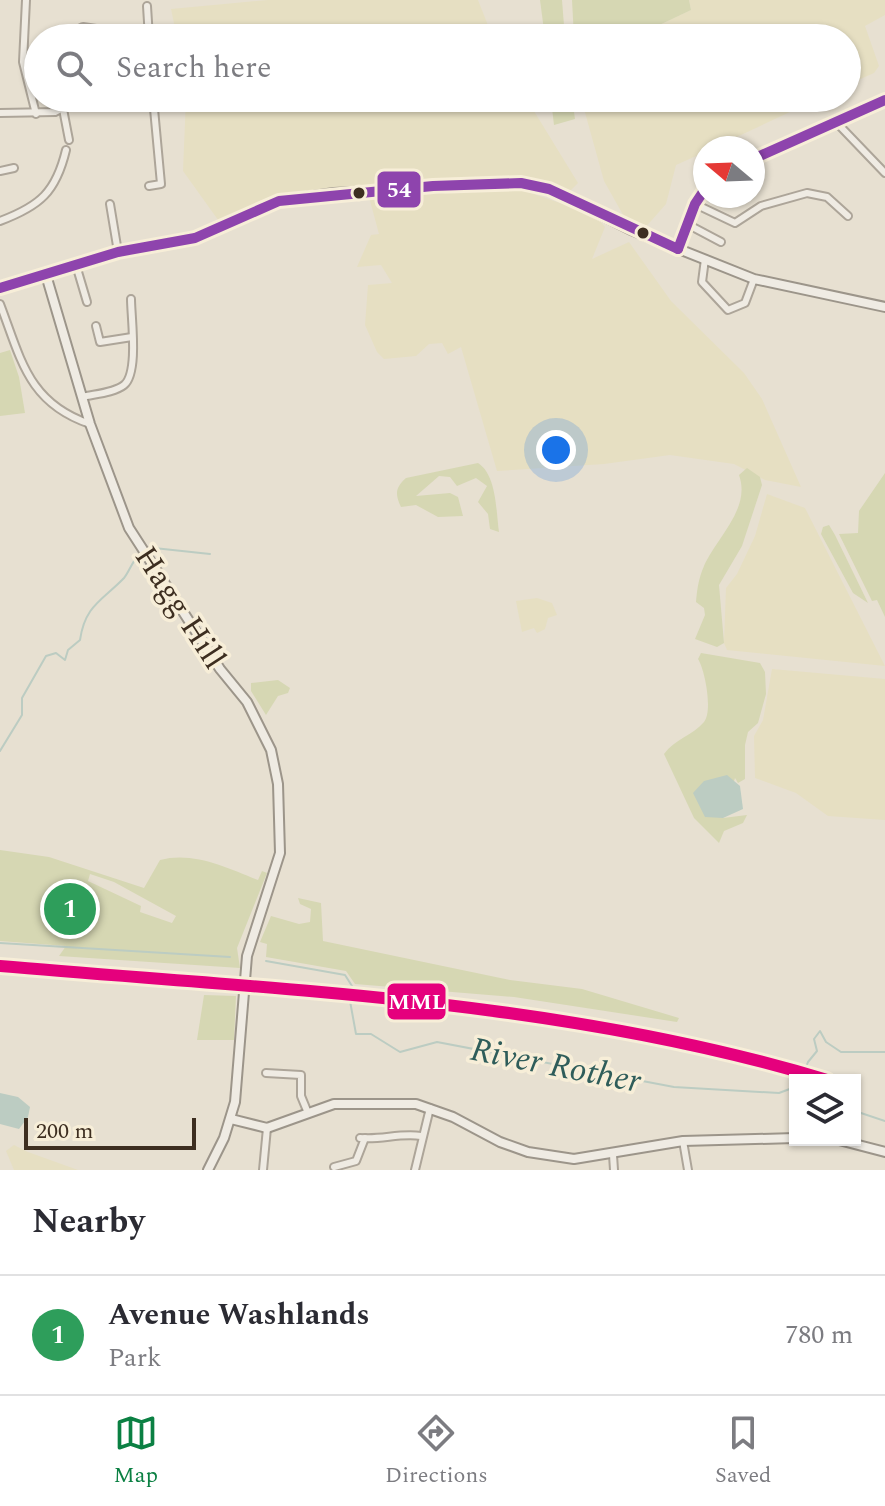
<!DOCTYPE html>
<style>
body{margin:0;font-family:Spectral,serif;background:#f2f2f3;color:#2b2b33}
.controls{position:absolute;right:24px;bottom:24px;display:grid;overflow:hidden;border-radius:0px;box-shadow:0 2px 6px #0004}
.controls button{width:72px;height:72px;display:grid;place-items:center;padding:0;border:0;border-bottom:2px solid #e1e1e2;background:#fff;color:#2b2b33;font:40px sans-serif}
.compass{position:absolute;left:693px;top:136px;width:72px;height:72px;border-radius:50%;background:#fff;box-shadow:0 2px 6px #0004;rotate:289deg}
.scale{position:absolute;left:24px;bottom:20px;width:172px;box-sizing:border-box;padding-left:8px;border:4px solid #3d2e20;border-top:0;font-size:22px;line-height:28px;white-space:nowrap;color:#3d2e20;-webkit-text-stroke:6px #f7eed8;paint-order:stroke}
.you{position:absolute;left:556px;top:450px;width:28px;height:28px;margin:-20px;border:6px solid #fff;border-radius:50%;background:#1a73e8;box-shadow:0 0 0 12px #1a73e833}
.badge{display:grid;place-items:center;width:52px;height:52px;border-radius:50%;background:#0b8043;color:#fff;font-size:26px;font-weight:700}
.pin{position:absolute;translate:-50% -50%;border:4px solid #fff;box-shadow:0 2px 8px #0006}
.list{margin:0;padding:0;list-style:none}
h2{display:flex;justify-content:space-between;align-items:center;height:104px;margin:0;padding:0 32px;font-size:34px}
h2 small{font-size:26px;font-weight:400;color:#7c7c81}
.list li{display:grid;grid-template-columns:52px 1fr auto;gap:24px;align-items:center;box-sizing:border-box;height:120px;padding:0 32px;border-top:2px solid #e1e1e2}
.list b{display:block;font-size:30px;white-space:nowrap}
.list p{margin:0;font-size:26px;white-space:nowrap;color:#7c7c81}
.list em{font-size:26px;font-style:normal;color:#7c7c81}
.icon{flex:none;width:44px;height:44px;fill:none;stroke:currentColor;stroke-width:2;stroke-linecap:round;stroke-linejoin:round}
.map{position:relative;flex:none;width:885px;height:1170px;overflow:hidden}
.search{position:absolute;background:#fff;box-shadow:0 2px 6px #0004;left:24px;right:24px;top:24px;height:88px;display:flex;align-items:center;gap:20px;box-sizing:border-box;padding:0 28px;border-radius:44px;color:#7c7c81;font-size:30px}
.sheet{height:224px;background:#fff}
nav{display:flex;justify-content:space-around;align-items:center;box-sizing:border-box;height:112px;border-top:2px solid #e1e1e2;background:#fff;font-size:22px;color:#7c7c81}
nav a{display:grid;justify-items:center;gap:4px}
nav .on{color:#0b8043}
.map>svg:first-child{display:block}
.farmland{fill:#e6dfc2}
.green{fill:#d6d7b3;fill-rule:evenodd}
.water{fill:#bcccc2}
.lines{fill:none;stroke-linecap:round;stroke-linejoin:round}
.stream{stroke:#bcccc2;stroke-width:2}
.street-casing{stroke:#ada599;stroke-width:10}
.secondary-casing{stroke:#9c958a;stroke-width:12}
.street{stroke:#efebe3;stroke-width:6}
.secondary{stroke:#efebe3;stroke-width:8}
.rail{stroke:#afaaa2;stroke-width:2;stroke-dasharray:14 14;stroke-linecap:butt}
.bus-1-casing{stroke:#f7eed8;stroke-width:16}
.bus-1{stroke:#8e44ad;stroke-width:10}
.rail-1-casing{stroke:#f7eed8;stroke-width:18}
.rail-1{stroke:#e5007d;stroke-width:12}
.bus-dot{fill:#3d2e20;stroke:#f7eed8;stroke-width:3}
.labels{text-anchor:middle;stroke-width:7;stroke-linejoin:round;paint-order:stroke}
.street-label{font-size:32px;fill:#3d2e20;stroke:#f7eed8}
.water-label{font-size:34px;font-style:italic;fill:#2f5d5a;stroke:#f7eed8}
.line-badge{stroke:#f7eed8;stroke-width:3}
.badge-label{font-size:22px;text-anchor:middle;font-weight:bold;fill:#fff}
</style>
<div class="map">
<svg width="885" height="1170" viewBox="0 0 885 1170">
<rect width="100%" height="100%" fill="#e7e0d1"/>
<g class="farmland">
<path d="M268 0H478L493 38H177L171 9Z"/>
<path d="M689 0H885V15L865 26 879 66 874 73 847 85V38H632L691 10Z"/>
<path d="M186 98H526L578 183 569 192 550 183 521 176 394 182 308 191 251 205 221 224 183 171Z"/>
<path d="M581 98H820L713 148H705V152L676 165 666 204 644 229 631 224 622 213 604 181Z"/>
<path d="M519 189 595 215 605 227 592 259 629 242 671 301 744 373 762 399 801 487 765 480 734 464 670 455 604 464 497 471 461 347 448 354 442 343 429 344 416 356 384 359 377 352 365 325 368 285 392 283 381 265 357 267 371 235 379 234 369 197Z"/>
<path d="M767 494 805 508 885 666 727 650 724 643 726 588 737 574 755 536Z"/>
<path d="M537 598 552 603 557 615 548 618 545 629 537 633 534 628 522 632 516 601Z"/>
<path d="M772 669 885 679V820L828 816 796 793 755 778 754 736 763 720Z"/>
<path d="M14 1145 28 1152 78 1170H14L6 1151Z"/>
</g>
<g class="green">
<path d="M540 0H562L565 38H545Z"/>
<path d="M572 0H689L691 10 632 38H574Z"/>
<path d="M572 98 575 119 554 125 551 100Z"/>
<path d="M10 350 19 377 25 413 0 416V353Z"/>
<path d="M478 463C497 475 496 512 499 532L490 529 488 514 478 502 487 486 476 478 457 486 450 477 439 476 416 496 450 493 458 497 463 516 438 517 416 505 401 507C395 494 395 488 406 478Z"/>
<path d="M747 468 760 477 762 485 742 546 719 585 724 643 717 647 695 639 705 615 704 608 696 602C697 591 698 582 702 571 712 541 752 511 739 475Z"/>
<path d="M885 473V617L877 600 872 601 839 534 858 533 859 511Z"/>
<path d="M829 525 835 535 868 603 853 593 821 534 823 527Z"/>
<path d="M701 653 760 663 765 672 766 694 758 723 748 732 745 745V779L738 783 735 778 723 818 747 815 743 823 724 831 719 843 694 818 664 754C675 739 693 735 704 722 713 711 705 670 698 659Z"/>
<path d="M278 680 290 688 288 693 278 696 266 715 251 691V683Z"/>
<path d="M0 850 49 857 144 888 160 860C193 851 228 868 258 880L262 871 267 873 237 948 240 968 59 956 66 946 0 941ZM90 874 114 882 176 916 172 923 140 912 141 906 88 881Z"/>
<path d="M298 898 321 903 323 941 510 980 582 989 679 1018 677 1022 514 997 355 984 346 971 266 957 267 944 260 942 271 916 299 924 310 922 311 909 300 904Z"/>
<path d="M204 995 236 996 234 1040H197Z"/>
</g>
<g class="water">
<path d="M727 775 740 786 743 809 723 818 705 817 693 793 704 781Z"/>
<path d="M0 1093 18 1097 30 1107 28 1117 19 1129 0 1124Z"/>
</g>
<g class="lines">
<g class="stream">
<path d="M154 548 210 554"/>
<path d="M0 751 22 715V698L46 656 56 653 65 660 68 650 80 640C85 605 103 600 124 578 129 572 132 562 138 556"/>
<path d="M0 943 230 957"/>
<path d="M266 961 345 975 352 986"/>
<path d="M350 1001 356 1034H371L400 1052 437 1042 674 1087 779 1093 795 1087"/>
<path d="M801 1080 808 1062 817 1051 814 1039 820 1031 826 1042 841 1052H885"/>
<path d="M855 1111 885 1121"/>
</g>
<g class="street-casing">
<g id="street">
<path d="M26 0 23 62 36 114"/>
<path d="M147 6 149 38"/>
<path d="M76 38 77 30 83 27 116 32"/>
<path d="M63 109 69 140"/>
<path d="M0 113 55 112 82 98"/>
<path d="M837 123 885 173"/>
<path d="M753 159 885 100"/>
<path d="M0 171 14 168"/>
<path d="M149 186 161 184 153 98"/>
<path d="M110 204 118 252"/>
<path d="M695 204 735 223 761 206 807 193 827 197 848 216"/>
<path d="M0 221C40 206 56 192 66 150"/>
<path d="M687 224 721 242"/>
<path d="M678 249 695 204 705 189"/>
<path d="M705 259 702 282 728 310 745 303 754 279"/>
<path d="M76 265 87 302"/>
<path d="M0 304C21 359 28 403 90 424"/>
<path d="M96 326 100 342 132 337"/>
<path d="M82 397C94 394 114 393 124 385 139 373 131 317 131 299"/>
<path d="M266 1073 301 1075V1096L308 1113"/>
<path d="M360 1138C382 1140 399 1133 421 1136"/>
<path d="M683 1141 688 1170"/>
<path d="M613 1155 614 1170"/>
<path d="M334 1167 356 1161 365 1138"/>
<path d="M263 1170 267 1128"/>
<path d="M415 1170 430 1108"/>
</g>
</g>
<g class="secondary-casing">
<g id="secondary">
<path d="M46 275 90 424 129 528 220 669 247 702 271 750 278 784 280 853 247 956 235 1102 224 1138 208 1170"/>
<path d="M0 288 118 252 195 238 279 201 334 193 521 183 549 189 631 230 754 279 885 307"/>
<path d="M231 1119 267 1128 334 1104H416L453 1117 500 1142 528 1152 574 1159 683 1141 795 1138"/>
<path d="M839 1140 885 1152"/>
</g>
</g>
<use href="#street" class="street"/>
<use href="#secondary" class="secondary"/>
<path class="rail" d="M142 978 195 986"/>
<g class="bus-1-casing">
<g id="bus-1">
<path d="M753 159 885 100"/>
<path d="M678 249 695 204 705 189"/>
<path d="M0 288 118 252 195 238 279 201 433 186 521 183 549 189 678 249"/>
</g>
</g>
<use href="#bus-1" class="bus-1"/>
<g class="rail-1-casing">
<path id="rail-1" d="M0 966C276 990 560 999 827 1080"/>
</g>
<use href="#rail-1" class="rail-1"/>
</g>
<g class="bus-dot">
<circle cx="359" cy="193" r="7"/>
<circle cx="643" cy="233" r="7"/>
</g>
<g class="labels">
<g class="street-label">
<text transform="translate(181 607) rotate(57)" y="11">Hagg Hill</text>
</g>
<g class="water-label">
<text transform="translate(556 1064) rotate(11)" y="12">River Rother</text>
</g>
</g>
<g class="line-badge">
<rect x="376" y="170" width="46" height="39" rx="8" fill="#8e44ad"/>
<rect x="386" y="982" width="61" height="39" rx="8" fill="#e5007d"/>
</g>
<g class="badge-label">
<text x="399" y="197">54</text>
<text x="417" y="1009">MML</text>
</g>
</svg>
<div class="controls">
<button><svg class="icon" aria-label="layers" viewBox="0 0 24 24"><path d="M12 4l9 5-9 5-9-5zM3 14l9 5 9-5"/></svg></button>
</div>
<svg class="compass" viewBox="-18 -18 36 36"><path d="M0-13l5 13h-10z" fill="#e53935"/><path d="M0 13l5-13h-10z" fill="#7c7c81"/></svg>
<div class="scale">200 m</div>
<div class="you"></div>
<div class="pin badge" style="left:70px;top:909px;background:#2e9e5b">1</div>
<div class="search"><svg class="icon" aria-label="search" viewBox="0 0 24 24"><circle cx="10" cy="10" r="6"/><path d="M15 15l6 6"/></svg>Search here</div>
</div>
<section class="sheet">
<h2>Nearby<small></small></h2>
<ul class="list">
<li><span class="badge" style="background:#2e9e5b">1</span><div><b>Avenue Washlands</b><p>Park</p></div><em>780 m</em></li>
</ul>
</section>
<nav>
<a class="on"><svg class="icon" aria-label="map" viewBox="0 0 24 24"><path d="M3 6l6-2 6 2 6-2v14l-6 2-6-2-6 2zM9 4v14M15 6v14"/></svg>Map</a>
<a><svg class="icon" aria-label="directions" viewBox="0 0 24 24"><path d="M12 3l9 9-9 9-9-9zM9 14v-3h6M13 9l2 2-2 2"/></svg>Directions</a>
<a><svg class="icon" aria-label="saved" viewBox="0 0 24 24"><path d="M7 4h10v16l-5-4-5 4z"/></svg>Saved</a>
</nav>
